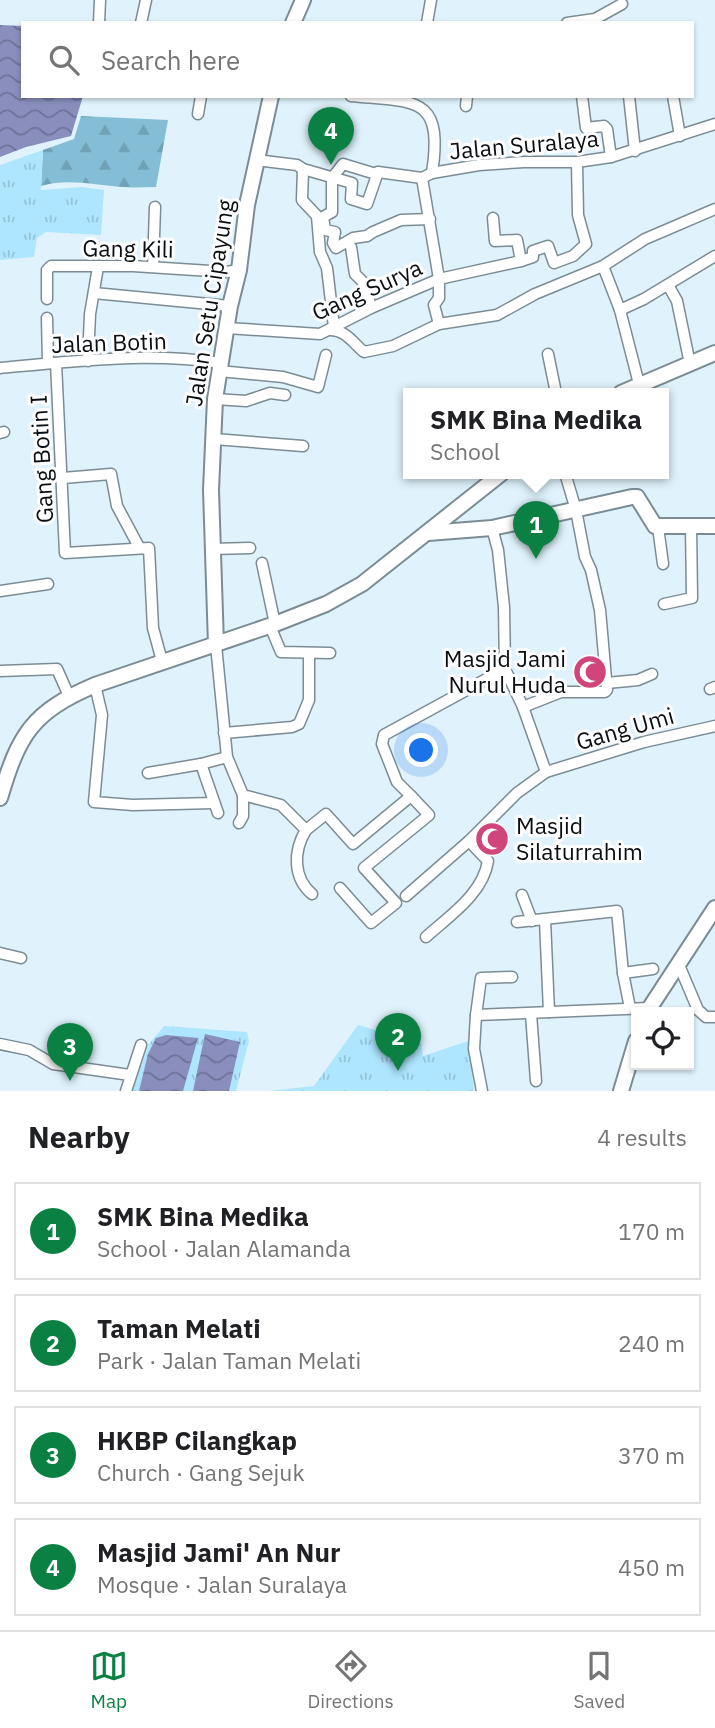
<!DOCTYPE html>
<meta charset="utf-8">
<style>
body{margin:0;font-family:"IBM Plex Sans",sans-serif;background:#f2f2f2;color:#202124}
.controls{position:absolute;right:21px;bottom:21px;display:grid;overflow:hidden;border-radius:0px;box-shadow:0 2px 5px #0004}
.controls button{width:63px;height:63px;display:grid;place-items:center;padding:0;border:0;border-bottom:2px solid #e0e0e0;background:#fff;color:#202124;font:35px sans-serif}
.you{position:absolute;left:422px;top:751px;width:24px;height:24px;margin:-18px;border:5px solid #fff;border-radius:50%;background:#1a73e8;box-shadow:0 0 0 10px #1a73e833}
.badge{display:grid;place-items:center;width:46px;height:46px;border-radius:50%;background:#0b8043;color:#fff;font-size:23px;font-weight:700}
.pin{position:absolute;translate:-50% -58px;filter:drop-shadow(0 2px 4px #0008)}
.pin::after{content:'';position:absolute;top:37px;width:24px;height:21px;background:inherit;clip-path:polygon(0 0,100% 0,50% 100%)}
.popup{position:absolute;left:403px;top:388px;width:266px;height:91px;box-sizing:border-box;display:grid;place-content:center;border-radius:0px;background:#fff;filter:drop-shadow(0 2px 5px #0005);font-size:23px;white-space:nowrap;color:#757577}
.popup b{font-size:26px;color:#202124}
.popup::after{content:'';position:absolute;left:50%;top:100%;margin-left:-14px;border:14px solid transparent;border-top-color:#fff}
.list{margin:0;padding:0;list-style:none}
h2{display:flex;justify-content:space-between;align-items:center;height:91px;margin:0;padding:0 28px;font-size:30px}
h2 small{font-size:23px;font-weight:400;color:#757577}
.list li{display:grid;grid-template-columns:46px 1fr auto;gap:21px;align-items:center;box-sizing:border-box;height:98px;margin:0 14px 14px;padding:0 14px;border:2px solid #e0e0e0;border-radius:0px}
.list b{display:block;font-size:26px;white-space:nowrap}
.list p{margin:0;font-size:23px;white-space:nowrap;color:#757577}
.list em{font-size:23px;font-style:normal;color:#757577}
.icon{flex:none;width:38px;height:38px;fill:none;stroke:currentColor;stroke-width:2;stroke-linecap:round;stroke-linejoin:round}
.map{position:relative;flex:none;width:715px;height:1091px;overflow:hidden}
.search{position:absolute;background:#fff;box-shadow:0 2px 5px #0004;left:21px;right:21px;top:21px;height:77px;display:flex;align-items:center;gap:18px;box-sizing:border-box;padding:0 24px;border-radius:0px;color:#757577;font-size:26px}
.sheet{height:539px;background:#fff}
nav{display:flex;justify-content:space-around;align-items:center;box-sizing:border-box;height:98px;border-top:2px solid #e0e0e0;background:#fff;font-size:19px;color:#757577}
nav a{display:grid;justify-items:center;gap:4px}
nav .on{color:#0b8043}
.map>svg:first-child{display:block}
.forest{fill:url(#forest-firs)}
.park{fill:url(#park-tufts)}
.water{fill:url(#water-waves)}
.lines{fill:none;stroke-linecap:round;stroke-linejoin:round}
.street-casing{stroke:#7b8c94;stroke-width:13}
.secondary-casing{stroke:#7b8c94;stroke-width:18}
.street{stroke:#fff;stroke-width:10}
.secondary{stroke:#fff;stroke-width:14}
.labels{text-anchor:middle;stroke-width:6;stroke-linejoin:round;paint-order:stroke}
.street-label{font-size:23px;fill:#080e11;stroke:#fdfdfd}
.poi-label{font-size:23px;fill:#080e11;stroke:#fdfdfd;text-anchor:end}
</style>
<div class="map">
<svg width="715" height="1091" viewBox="0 0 715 1091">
<defs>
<pattern id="forest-firs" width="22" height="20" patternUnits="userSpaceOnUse" patternTransform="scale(1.75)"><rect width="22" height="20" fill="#84bed6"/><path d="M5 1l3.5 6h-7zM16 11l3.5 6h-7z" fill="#70a2b7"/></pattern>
<pattern id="park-tufts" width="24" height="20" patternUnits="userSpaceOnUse" patternTransform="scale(1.75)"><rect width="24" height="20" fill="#ade6fe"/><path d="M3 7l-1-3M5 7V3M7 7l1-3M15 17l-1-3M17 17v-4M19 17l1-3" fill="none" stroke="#93c4d9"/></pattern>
<pattern id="water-waves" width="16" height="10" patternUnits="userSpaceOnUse" patternTransform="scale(1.75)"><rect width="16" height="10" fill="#898ebd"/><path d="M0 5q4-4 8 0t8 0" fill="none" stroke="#6e7298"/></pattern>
</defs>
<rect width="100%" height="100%" fill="#e0f3fc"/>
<path class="forest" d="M81 116 168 120 156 187C145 187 134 188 123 187 95 185 68 178 41 186L43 150 74 139Z"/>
<g class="park">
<path d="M43 150 41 190 82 187 104 190 101 235 46 232 37 238 34 257 0 260V165Z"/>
<path d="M358 1025 421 1043 423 1056 468 1041 474 1091H269L314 1086Z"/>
<path d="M164 1026 247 1032 249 1041 236 1091H132L149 1044Z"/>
</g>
<g class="water">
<path d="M0 25 23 26V96H83L71 136 26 147 0 157Z"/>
<path d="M205 1034 240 1042 229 1091H193Z"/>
<path d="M166 1035 198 1038 183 1091H139L148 1054 156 1038Z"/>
</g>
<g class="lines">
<g class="street-casing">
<g id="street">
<path d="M99 23 100 0"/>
<path d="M141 23 146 0"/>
<path d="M427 23 431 0"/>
<path d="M567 23 595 19 622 4"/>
<path d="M351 96C415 102 444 95 432 173"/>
<path d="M582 96 586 128 604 126 607 129 611 157"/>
<path d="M629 96 635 151"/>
<path d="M673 96 680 136"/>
<path d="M466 106 467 96"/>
<path d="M198 114 201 96"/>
<path d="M256 160 297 165 303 169 352 183 351 199 367 204 378 172 422 178"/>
<path d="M303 169 302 200 317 216 320 252 327 268 334 327"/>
<path d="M376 174 343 164 332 178V212L323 217 325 230 335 232 333 243 336 248 353 238 367 236 373 232 401 220 430 219"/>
<path d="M493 218 495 241 517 240 521 261"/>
<path d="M351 247 355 274 365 284 371 308"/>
<path d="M153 267 155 207"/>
<path d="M668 285 677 301 690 364"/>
<path d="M94 293 230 306"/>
<path d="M47 299V270L51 266H133L226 272 239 270"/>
<path d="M620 310 644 299 715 256"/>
<path d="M47 318 48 363"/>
<path d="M439 324 434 305 439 298V279L422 178 432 173 479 165 524 162H577L611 157 715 124"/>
<path d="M227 328 320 334 371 308 439 279 521 261 533 257V251L548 246 554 263 573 256 586 244 578 215 577 162"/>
<path d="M330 330C346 330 353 343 364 352L393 346 439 324 497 315 535 294 603 266"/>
<path d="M548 354 556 393"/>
<path d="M88 361 90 314 98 267"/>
<path d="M56 363 65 553 149 548 153 628 162 661"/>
<path d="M0 368C72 361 148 352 220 363"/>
<path d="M219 371 283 377 318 387 326 355"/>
<path d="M639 384 620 310 603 266 645 239 715 209"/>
<path d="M215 399 246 401 270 393 285 395"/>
<path d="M0 433 4 432"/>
<path d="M214 439 303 446"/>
<path d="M63 478 111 474 117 506 139 547"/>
<path d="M658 527 663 564"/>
<path d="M492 528 498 550 504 607 505 669 523 707 546 772"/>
<path d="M212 549 250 548"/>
<path d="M262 563 275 624"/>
<path d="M0 591 48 584"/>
<path d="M664 604 692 598 691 525"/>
<path d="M270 626 281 652 330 653"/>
<path d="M216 645 227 757 243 795 281 805 306 830 326 814 353 844 411 796 397 782 382 744 384 735 505 669"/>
<path d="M0 671 57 669 69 696"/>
<path d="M607 683 638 680 652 674"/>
<path d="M95 685 102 715 94 802 133 805 214 803"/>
<path d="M710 689 715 687"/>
<path d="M523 707 561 692H605L607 690 600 610 591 570 585 557 576 510 565 473"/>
<path d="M224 733 292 727 299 724 309 700V653"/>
<path d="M201 764 218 813"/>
<path d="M148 773 201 764 227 757"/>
<path d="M239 823 243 816V795"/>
<path d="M306 830C293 851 293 878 312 894"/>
<path d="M340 888 371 923 396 903 364 868 429 815 411 796"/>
<path d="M522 895 532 921"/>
<path d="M406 896 469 841 517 793 546 772 644 742 715 726"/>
<path d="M545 920 549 1012"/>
<path d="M517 922 617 911 623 973 630 1008"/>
<path d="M426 937C449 916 483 894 488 861L469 841"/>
<path d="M0 953 21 958"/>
<path d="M679 965 698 1010 706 1017H715"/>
<path d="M623 973 653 969"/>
<path d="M531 1014 536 1081"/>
<path d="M476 1015 481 978 512 977"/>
<path d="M0 1044 29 1050 53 1064 130 1075"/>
<path d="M126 1091 141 1045"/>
<path d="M482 1091 474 1049 476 1015 649 1008"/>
</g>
</g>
<g class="secondary-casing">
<g id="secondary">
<path d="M293 23 303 0"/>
<path d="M621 393 715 353"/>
<path d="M428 533 492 528 632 497H637L655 526H715"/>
<path d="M216 645 211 490 215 399 230 306 239 270 247 205 271 96"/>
<path d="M0 798C19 734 32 712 95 685L275 624 326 604 362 584 502 473"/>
<path d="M647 1012 715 908"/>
<path d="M621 1091 636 1041"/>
</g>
</g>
<use href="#street" class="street"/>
<use href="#secondary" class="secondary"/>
</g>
<defs>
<g id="mosque-disc" transform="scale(1.75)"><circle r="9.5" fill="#d0457a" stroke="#fdfdfd"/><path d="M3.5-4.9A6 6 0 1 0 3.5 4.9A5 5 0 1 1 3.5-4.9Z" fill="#fff"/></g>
</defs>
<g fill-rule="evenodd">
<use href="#mosque-disc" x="590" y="672"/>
<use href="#mosque-disc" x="492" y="839"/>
</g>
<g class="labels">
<g class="street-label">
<text transform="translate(524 145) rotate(-5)" y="8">Jalan Suralaya</text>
<text transform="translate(128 249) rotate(1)" y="8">Gang Kili</text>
<text transform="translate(367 290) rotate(-24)" y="8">Gang Surya</text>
<text transform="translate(210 303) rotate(-81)" y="8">Jalan Setu Cipayung</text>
<text transform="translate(109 343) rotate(-2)" y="8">Jalan Botin</text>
<text transform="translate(42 459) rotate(-93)" y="8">Gang Botin I</text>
<text transform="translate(625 729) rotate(-16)" y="8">Gang Umi</text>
</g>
<g class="poi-label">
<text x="566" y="667">Masjid Jami<tspan x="566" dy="26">Nurul Huda</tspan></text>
<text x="516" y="834" text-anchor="start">Masjid<tspan x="516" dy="26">Silaturrahim</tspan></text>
</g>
</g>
</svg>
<div class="controls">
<button><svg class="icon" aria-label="locate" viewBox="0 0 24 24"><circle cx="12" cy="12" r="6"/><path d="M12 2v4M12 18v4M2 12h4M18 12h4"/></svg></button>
</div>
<div class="you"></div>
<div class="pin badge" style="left:536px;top:559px">1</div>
<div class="popup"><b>SMK Bina Medika</b>School</div>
<div class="pin badge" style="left:398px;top:1071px">2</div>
<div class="pin badge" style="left:70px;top:1081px">3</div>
<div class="pin badge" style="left:331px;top:165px">4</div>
<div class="search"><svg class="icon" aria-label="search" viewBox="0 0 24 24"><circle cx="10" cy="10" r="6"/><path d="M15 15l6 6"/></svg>Search here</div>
</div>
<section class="sheet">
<h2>Nearby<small>4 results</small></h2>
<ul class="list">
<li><span class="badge">1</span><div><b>SMK Bina Medika</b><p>School · Jalan Alamanda</p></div><em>170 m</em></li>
<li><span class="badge">2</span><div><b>Taman Melati</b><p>Park · Jalan Taman Melati</p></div><em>240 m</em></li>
<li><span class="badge">3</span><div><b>HKBP Cilangkap</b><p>Church · Gang Sejuk</p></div><em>370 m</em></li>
<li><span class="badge">4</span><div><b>Masjid Jami' An Nur</b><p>Mosque · Jalan Suralaya</p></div><em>450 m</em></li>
</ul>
</section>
<nav>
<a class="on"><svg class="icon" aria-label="map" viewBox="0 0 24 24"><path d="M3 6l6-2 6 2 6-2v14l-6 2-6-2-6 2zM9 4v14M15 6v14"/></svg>Map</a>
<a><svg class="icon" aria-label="directions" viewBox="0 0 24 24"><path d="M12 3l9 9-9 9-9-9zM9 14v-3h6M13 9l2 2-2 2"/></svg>Directions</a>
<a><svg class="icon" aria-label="saved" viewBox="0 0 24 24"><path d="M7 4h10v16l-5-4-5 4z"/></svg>Saved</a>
</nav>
